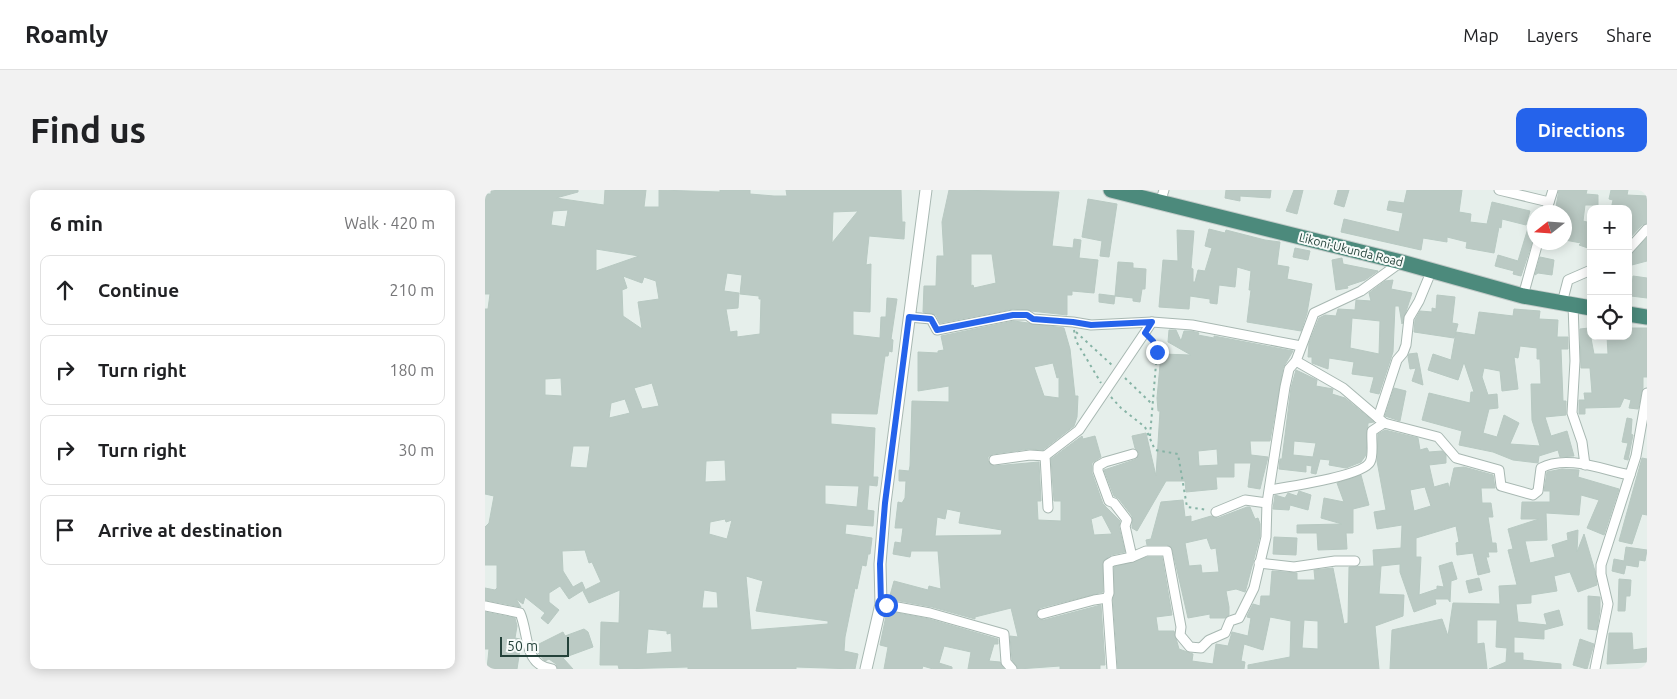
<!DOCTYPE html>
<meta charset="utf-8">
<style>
body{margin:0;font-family:Ubuntu,sans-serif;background:#f2f2f2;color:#202124}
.controls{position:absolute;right:15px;top:15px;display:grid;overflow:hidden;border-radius:10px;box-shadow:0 2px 12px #0003}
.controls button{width:45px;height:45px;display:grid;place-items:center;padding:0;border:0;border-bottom:1px solid #e0e0e0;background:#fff;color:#202124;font:25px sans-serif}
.compass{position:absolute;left:1042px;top:15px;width:45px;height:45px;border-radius:50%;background:#fff;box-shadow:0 2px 12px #0003;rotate:253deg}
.scale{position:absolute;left:15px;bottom:12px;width:69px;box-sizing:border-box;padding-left:5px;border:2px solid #24423a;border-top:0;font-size:14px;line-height:18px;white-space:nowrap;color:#24423a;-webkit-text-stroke:4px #f7fbf9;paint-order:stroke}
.stop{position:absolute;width:15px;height:15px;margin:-11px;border:4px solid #2563eb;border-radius:50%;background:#fff}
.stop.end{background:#2563eb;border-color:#fff;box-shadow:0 1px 5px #0008}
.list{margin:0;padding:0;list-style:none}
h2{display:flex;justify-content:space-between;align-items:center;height:65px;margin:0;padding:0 20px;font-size:21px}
h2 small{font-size:16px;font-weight:400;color:#757577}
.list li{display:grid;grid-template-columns:32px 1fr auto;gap:15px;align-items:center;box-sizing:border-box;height:70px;margin:0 10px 10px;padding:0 10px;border:1px solid #e0e0e0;border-radius:10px}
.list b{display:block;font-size:19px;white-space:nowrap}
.list em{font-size:16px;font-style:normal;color:#757577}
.icon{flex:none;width:28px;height:28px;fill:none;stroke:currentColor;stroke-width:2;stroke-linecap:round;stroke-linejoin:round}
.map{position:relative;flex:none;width:1162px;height:479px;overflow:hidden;border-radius:10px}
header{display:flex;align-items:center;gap:30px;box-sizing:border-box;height:70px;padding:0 25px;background:#fff;border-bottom:1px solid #e0e0e0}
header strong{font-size:24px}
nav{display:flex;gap:28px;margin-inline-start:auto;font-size:18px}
.intro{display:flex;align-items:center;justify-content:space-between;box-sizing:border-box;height:120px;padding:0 30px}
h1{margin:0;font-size:35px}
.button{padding:12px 22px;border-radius:10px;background:#2563eb;color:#fff;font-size:18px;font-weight:700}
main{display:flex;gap:30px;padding:0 30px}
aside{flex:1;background:#fff;border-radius:10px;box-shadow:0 2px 12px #0003}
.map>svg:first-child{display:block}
.building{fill:#bbcac4;stroke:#b8c9c2;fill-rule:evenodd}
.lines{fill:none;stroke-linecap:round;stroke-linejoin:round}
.minor-casing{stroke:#a8b8b2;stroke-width:11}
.tertiary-casing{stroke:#a8b8b2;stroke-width:13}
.trunk-casing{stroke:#c2cac8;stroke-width:17}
.path{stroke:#86b3a5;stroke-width:2;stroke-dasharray:2.5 4;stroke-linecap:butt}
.minor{stroke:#fff;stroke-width:9}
.tertiary{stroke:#fff;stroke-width:11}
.trunk{stroke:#4c8a7c;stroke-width:15}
.route{stroke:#2563eb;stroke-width:6}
.labels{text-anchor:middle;stroke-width:4;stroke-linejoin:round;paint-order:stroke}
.street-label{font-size:12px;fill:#24423a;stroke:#f7fbf9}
</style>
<header>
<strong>Roamly</strong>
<nav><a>Map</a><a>Layers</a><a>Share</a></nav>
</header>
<div class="intro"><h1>Find us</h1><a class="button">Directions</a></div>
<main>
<aside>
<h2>6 min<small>Walk · 420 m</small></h2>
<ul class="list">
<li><svg class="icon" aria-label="ahead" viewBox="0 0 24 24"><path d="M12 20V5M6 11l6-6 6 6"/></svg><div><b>Continue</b></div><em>210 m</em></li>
<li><svg class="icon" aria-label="right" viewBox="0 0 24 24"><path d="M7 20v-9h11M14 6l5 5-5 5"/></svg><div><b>Turn right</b></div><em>180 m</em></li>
<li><svg class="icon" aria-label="right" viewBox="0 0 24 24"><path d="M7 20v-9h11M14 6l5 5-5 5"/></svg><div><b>Turn right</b></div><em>30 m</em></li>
<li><svg class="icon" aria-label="arrive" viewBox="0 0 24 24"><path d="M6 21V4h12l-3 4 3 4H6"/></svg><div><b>Arrive at destination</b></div></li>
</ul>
</aside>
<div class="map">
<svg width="1162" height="479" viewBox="0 0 1162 479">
<rect width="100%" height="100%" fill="#e6efeb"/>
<g class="building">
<path d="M6 0H93V2L71 8 119 15 120 0H161L159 17H174V0L235 2V0H265V4L289 6H302L301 0H416L417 32H420L419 49 384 46 381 75 386 74 385 122 368 121V145L395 148 396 127H401L402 108 412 109 406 149 408 150 407 162 404 161 403 166H400L392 224 346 223V234L390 238 388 287H393L392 296 384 295 382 320 389 321 388 336 361 334 360 344 387 348 385 364H383L381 376 377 375 372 399 370 398 360 447 359 461 373 464 370 479 311 477V479H203V477L134 479 133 475H115L116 432 134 433 135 400 104 413 98 401 116 392 107 372 104 373 100 360 77 361 78 381 88 397 97 392 100 399 84 409 75 396 64 403V412L74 420 63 434 56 428 60 423 40 407 38 414 31 409 36 417 0 410V398L10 400 12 398V375H0V337L4 333 9 306 0 304V119H3L5 104H0V4H6ZM83 20 80 37 66 35 68 21ZM373 21 347 53 348 22ZM111 59 154 66 111 81ZM242 83 257 85 255 104 274 106V109H276L275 144 252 147V141L245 142 241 119 253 118 254 103 239 101ZM138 86 157 93 159 87 171 91 174 109 153 112 157 139 138 126 137 100 142 98ZM76 188 77 206 60 205V189ZM167 193 174 216 157 219 149 198ZM140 209 145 223 124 228 126 213ZM88 256H105L102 278 85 277ZM240 270 241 291 220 292 221 271ZM340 295 374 296 372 317 340 314ZM240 329 241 332 247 330 242 349 224 344 225 332ZM261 386 278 391 271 421 343 431V434L266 440ZM219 400 232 402 233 418H217ZM163 439 182 441V444L186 443 187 462 161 464Z"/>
<path d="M464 0 574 2 567 56 588 58 589 49 596 50 594 68 613 70 609 103 587 101V105H582V125L528 119 455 133 451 125 438 122 439 96H451L452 66H459L457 32ZM486 64H507L511 93 489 98 488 95 486 96Z"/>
<path d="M741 0H786L785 8 755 6V11L740 8Z"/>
<path d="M809 0H818L812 24 801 21Z"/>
<path d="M853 0H864L859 17 849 14Z"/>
<path d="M922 0H977L974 22 986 24 985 32 1002 34 1007 12 1045 21 1041 35 1017 29 1016 38 1014 37 1009 63 981 58 982 52 962 47V52L938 48 936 60 856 42 859 29 914 42 918 23 902 20 904 11 919 13Z"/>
<path d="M1074 0H1102L1101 4 1113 5V15H1100L1098 31 1106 33V59L1094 55 1096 53 1080 50V22H1070Z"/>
<path d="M1126 0H1143L1142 5 1162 6V33L1157 35 1143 50V19H1126L1128 10 1124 9Z"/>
<path d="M603 9 632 14 624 67 615 66 617 51 597 47Z"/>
<path d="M1043 38 1050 40V44L1036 86 1028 84 1029 81 1010 76 1013 65 1033 71Z"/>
<path d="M724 39 740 43 741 40 780 50 795 52 792 75 804 77 802 89 827 94 822 123 816 141 762 132 766 100H764L766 81 752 77 750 97 734 95 732 114 725 113V109L705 106 704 119 674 117 678 70 693 71 692 40 709 41 706 78 708 79V92H710L713 80 720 81 727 58 720 56Z"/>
<path d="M1162 48V71L1143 76V66Z"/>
<path d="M810 58 825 61 823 70 808 67Z"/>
<path d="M1055 67 1069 70 1067 85 1053 83 1050 85Z"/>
<path d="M857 68 858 74 893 81 880 90 862 96 863 98 851 100 847 70Z"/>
<path d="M633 72 648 73V78L661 79 660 99H657L655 112 648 111V108L630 106Z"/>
<path d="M1148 86 1162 88V108L1146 106Z"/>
<path d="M908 90 906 99 927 103 917 134 914 116H910L908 162 894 204 885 202 889 187 867 184 869 172 844 168 843 179 827 173V167H823L824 153 834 128 840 125 851 126 853 119 870 120 871 110 886 111 884 103 900 91ZM867 128 895 131 894 164 865 158Z"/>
<path d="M614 104 630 106 629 114 614 112Z"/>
<path d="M952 105 970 107 967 133 973 134 969 148 929 142 930 130 935 121 947 122V118L951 119Z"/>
<path d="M1029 119 1055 121 1054 129 1073 130 1072 147H1083V159H1076L1078 211H1081V225L1060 227 1066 246 1082 241 1089 266 1075 267 1073 260 1054 266 1053 273 1028 270 1008 262 974 255 977 241 937 230 944 203 985 213 986 202H989L979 172 973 190 943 180 948 164 966 170 971 142 990 145 994 122 1028 126ZM1035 156 1052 158V169H1055L1056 194H1046L1047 230 1055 256 1025 254 1034 233 1019 225 1012 247 998 243 1004 219 1013 218 1012 204 1003 205 997 187 999 178 1015 181 1017 201 1033 199 1029 167 1033 168Z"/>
<path d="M529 131 579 138 585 159 590 206H593L592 227 589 236 558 260 544 259 508 264 503 267V271L509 276 554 272 556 311H552L553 330 576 331V311H569L566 269 597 246 598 249 610 246 616 267 607 273V283L618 314 635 331 634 337 640 362 626 365 618 371V402L555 418 551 425 553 429 559 430 616 415 620 475H615V479H575V476L533 479 527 470 525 446 533 447 526 418 490 427V429L447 417 404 409 409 391 443 400 444 396 456 399 453 361H426L425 367 408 364 410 352 416 353 418 338H410L413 312 417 313 420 308 421 291H414V280L424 281 425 276 427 211 464 212V196L433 201V162L453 163V161L459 160 456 146ZM568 173 572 188 574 187V208L559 206 549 177ZM462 319 476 322 474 333 517 340 516 345 450 346 452 327 460 329ZM617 325 627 344 609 345 606 329Z"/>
<path d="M1104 138 1109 164H1123L1122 146H1143V138H1162V187H1158V198L1153 219 1144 218 1146 210 1139 208 1135 217 1100 218V224H1094V210H1100L1099 203H1107L1105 178H1096L1095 139Z"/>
<path d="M684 140H691L696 151 699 141H706L714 143 713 145 729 148V146L808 161 798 178 785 251H765L766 265 783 267 775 299 763 297 766 273H749V287H731L732 299 701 302 700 291H681L652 341 647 338V326L634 309 629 306 619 280 652 269 654 263 650 258 647 246 661 243 671 286 675 221H673L672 208 676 164 706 165 683 152ZM732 259 733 275 714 276 713 261Z"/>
<path d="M932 163 935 178 938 195 927 191 931 178 925 179 923 167 924 164Z"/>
<path d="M811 180 832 190 831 196 848 199 847 204 860 208 889 232 883 233 881 265 876 272 861 278 844 275 845 270 835 269 831 284 826 283 827 276 821 275V282L794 279 795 269H797L806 198ZM809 251 831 253 828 267 808 265Z"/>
<path d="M909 198 921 201 915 231 900 226Z"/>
<path d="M1142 228 1147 229 1146 244 1148 245 1143 270 1139 269 1143 253 1137 252Z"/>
<path d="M900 240 933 248 935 260 942 258 944 262 957 261 961 265V273L944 275 949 297 963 293 964 300 969 278 979 277 1008 285 1010 298H996L997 313H1006L1008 327H1003L1007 353H1011L1012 362H1003L1004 367H1001L1005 382 993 385 988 363 972 365 971 353 974 352 971 336 931 348V367H936L934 405 952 399V396L959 397 954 376 967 372 972 389 966 391 965 412 963 409H950L951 414 929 422 915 382V374L896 376 894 404 919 405 918 426 890 436 894 479H763V475L805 467 806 431 785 427 778 460 759 454 756 471 760 472 759 479H633L628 409 629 377 662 367H677L687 425 671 427 673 441H689L694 459 708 464 707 471 728 474 731 454 743 456 747 442 763 446 766 428 762 427 763 424 768 414 775 416 776 406H785L787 381 812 383V390H830L829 380 848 378 859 434 863 433 864 377 889 376 888 360 916 358 917 335 892 339 889 322 901 320 892 271 893 244ZM940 297 946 316 929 321 925 300ZM819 430 833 431V459L817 458Z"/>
<path d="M1157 268 1162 269V325L1157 324 1147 354 1134 351Z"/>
<path d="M1077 279 1094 280 1093 287 1134 299 1119 345 1102 338 1114 310 1096 305 1094 325 1061 323 1062 350 1040 351 1045 373 1070 367 1067 355 1083 350 1082 343 1093 340 1092 362 1099 344 1110 381 1112 395 1093 402 1085 382 1069 386 1072 401 1046 405V413L1031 414 1033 432 1062 435 1059 424 1074 420 1078 435 1059 440V449L1029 447V463H1038V470L1076 474V479H1004L1021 472 1022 458 1011 457 1012 430H992V454L999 453 1002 479H905L907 440 957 429 963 446 968 413 1015 414 1014 396 1032 395 1023 360 1028 359 1023 339 1054 329H1036L1037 312H1065V301H1059L1062 282Z"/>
<path d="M876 285 884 315 868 319V343H861L862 359 833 360 832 343H812V335L857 334 836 328 839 308 859 312 852 293Z"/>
<path d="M814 301 826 305 823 320 805 315 804 320 788 319 790 305 800 308 803 303 812 306Z"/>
<path d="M698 310 700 327 706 326V332L726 326 733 328 762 317H765L770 329 773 328 775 334V346L761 399 760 402 751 399 741 401 744 417V425L740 428H725V424L703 428 687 358 682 355H662L661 350 666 349 676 312ZM722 348 726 359 731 358 734 382 717 383 716 375 704 376 700 353Z"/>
<path d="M789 347 812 348 811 365 788 364Z"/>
<path d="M1141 357 1162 360 1160 371 1154 370 1153 377 1141 375 1139 384 1127 381 1129 369 1139 371Z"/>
<path d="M994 388 997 400 984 403 981 391Z"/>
<path d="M1134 389 1146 390 1145 406H1141L1140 421H1133Z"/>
<path d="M1103 406 1115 407V420L1112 440 1103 439Z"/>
<path d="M402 421 444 429 513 449V454H509L504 471 515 472 519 479H483L486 462 459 456 454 473 467 477V479H448L438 476 437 479H399L403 457 395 455Z"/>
<path d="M0 422 30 428 32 436 30 448 35 449 36 453 32 479H2L4 459H0Z"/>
<path d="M99 439 103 442 108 457 78 468 88 479H73L71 474 64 469 60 471 52 462 50 456 78 442 80 446Z"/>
<path d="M1124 443H1147L1148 460 1162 458V472L1122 474Z"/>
<path d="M1095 449 1109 454 1102 479 1088 475Z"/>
</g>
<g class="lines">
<g class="minor-casing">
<g id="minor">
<path d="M1014 0 1064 12"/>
<path d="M675 13 679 0"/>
<path d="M1061 22 1068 0"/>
<path d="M1143 60 1162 39"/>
<path d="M1038 106 1053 52"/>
<path d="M1077 113 1083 90 1106 80"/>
<path d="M1088 114 1090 171 1087 223 1097 252 1100 275"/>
<path d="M424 127 446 129 452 140 528 125H542L548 129 588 132 606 135 667 132 707 135 816 156"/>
<path d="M811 171 858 198 899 233 953 247 971 268 1014 280 1016 296 1048 305 1053 301 1056 278C1082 264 1118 280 1145 285"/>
<path d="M893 228 912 170 918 163 921 155 924 128 934 111 946 82"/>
<path d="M509 270 545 265 560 266"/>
<path d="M785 300C802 297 878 286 885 272 889 265 886 250 887 241L899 233"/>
<path d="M563 318 560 266 594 240 667 132"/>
<path d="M731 322 760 310 782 313"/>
<path d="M647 367 661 361H682L696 437 695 445 705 457 716 458 724 450 740 443 745 431 754 428 769 398 781 347 782 313 800 197 804 179 811 171 829 123 876 101 916 72"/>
<path d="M774 373 809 377 850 371H870"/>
<path d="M622 408 627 479"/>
<path d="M396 414 445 423 519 444 521 472 527 479"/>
<path d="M0 416 35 423C44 443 38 475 67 479"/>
<path d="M557 424 609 410 622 408 624 403 623 374 628 371 647 367 640 336 642 330 629 313 624 311 613 281V276L620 272 648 264"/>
<path d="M1110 479 1123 414 1116 384V375L1151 266 1162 203"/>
</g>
</g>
<g class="tertiary-casing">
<path id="tertiary" d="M381 479 396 414 395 374 400 313 441 0"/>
</g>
<g class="trunk-casing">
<g id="trunk">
<path d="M626 0 916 72 1038 106 1106 118"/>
<path d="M1143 124 1162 127"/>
</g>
</g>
<g class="path">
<path d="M589 140 591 151 616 193"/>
<path d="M591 142 628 176"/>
<path d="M640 188 667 214"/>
<path d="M626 207 636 218 660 237 670 260 693 264 702 317 723 320"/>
<path d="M665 246 672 162 667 150"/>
</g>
<use href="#minor" class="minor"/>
<use href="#tertiary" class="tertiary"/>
<use href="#trunk" class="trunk"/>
</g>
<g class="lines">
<path class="route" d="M401 415 396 414 395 374 400 313 424 127 446 129 452 140 528 125H542L548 129 588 132 606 135 667 132 660 143 668 151 672 162"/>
</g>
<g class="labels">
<g class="street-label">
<text transform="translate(866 60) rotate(14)" y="4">Likoni-Ukunda Road</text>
</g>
</g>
</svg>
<div class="controls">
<button>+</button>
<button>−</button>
<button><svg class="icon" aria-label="locate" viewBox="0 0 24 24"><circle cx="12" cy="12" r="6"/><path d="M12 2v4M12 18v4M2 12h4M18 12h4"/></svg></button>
</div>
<svg class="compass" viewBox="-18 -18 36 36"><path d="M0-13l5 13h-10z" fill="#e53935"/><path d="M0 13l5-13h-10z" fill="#757577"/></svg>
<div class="scale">50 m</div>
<div class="stop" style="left:401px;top:415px"></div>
<div class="stop end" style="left:672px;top:162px"></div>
</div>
</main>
